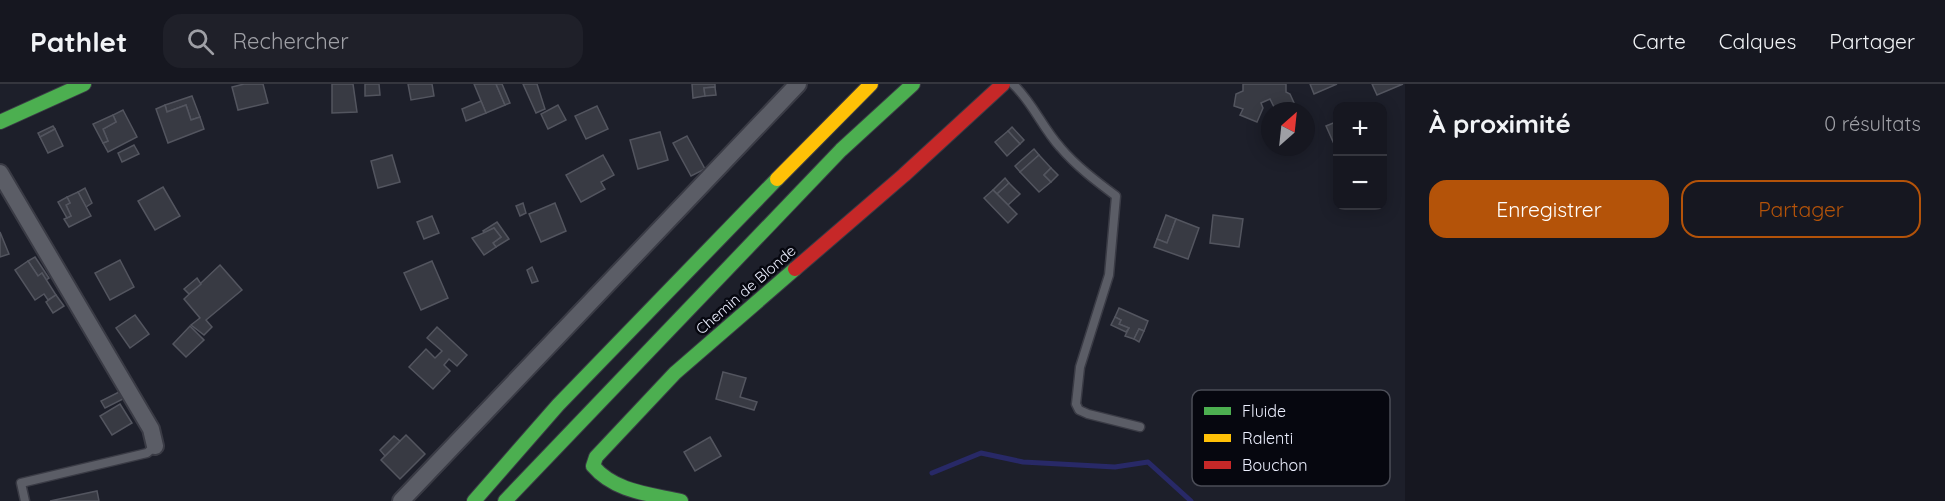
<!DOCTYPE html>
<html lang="fr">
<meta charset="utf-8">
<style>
body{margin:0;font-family:Quicksand,sans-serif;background:#1f2029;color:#f1f3f6}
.controls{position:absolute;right:18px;top:18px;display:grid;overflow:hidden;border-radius:12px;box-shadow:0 3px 15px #0003}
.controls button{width:54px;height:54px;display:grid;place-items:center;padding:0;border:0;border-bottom:2px solid #35363e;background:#161720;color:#f1f3f6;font:30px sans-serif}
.compass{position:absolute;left:1261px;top:18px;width:54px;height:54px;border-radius:50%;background:#161720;box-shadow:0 3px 15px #0003;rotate:27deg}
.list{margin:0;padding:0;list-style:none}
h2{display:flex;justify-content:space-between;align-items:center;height:78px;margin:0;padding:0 24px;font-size:26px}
h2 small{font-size:20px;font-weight:400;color:#9e9fa5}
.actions{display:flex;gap:12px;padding:18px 24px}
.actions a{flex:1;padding:14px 0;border:2px solid #b45309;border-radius:18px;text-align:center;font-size:21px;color:#b45309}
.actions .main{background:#b45309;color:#fff}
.icon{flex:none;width:33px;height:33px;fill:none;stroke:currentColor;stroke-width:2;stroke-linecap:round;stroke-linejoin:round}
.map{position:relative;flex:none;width:1405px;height:417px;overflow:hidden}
header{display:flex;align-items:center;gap:36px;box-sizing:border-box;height:84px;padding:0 30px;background:#161720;border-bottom:2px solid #35363e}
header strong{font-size:28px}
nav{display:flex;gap:33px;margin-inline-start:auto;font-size:21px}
.search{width:420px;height:54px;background:#1f2029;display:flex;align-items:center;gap:15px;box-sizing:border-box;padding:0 21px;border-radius:18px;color:#9e9fa5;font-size:22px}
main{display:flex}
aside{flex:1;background:#161720}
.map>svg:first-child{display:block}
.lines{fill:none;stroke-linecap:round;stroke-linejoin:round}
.stream{stroke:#282967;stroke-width:5}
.building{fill:#383a43;stroke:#53555f;stroke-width:1.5}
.lane-casing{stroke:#3a3b45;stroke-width:11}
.street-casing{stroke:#3a3b45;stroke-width:20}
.fast-casing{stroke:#3a3b45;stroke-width:16}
.slow-casing{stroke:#3a3b45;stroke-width:16}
.jam-casing{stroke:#3a3b45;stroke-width:16}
.lane{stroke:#5b5d66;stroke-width:8}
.street{stroke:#5b5d66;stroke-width:16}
.fast{stroke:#4caf50;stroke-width:14}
.slow{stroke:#ffc107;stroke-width:14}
.jam{stroke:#c62828;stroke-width:14}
.labels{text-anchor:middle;stroke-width:5;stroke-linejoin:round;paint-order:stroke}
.street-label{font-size:15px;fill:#eceffe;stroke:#06070f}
.key{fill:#06070f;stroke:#4b4d57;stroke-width:1.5}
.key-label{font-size:16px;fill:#eceffe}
</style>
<header>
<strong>Pathlet</strong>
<div class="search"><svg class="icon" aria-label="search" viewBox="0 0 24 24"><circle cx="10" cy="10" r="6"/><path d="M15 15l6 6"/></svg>Rechercher</div>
<nav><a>Carte</a><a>Calques</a><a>Partager</a></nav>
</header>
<main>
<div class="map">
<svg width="1405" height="417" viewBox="0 0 1405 417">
<rect width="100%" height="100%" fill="#1d1f2a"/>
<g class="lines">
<path class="stream" d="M932 389 981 369 1023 378 1115 383 1148 378 1191 417"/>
</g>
<g class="building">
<path d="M244 0H263L268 19 238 26 232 3Z"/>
<path d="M332 0H353L357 28 332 29Z"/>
<path d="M365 0H379L380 11 365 12Z"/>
<path d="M408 0H432L434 12 411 16Z"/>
<path d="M474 0H496L505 21 486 29Z"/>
<path d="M496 0H502L510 19 505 21Z"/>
<path d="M523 0H537L545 25 536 29Z"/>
<path d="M692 0H715V3L704 4 705 12 693 14Z"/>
<path d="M1243 0H1286V8L1290 10 1295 21 1283 26 1274 23 1270 15 1261 19 1263 24 1257 38 1240 31 1243 25 1234 22 1236 10 1243 7Z"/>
<path d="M1310 0H1337L1314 10Z"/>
<path d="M1372 0H1403L1377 11Z"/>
<path d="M715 3 716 11 705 12 704 4Z"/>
<path d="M192 12 200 33 191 36 186 21 167 28 165 21Z"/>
<path d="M481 17 486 29 466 37 462 25Z"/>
<path d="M165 21 167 28 186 21 191 36 200 33 204 45 168 59 156 25Z"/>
<path d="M558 21 566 36 548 45 541 30Z"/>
<path d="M597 22 608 45 586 55 575 32Z"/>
<path d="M123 26 137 53 108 68 103 59 108 57 103 45 116 38 113 31Z"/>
<path d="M113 31 116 38 103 45 108 57 103 59 93 40Z"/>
<path d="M1338 37V69L1326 42Z"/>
<path d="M53 42 55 45 40 53 38 49Z"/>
<path d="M1012 43 1024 56 1020 60 1008 47Z"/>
<path d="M55 45 63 62 48 69 40 53Z"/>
<path d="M1008 47 1020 60 1007 72 995 58Z"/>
<path d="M660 48 668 76 638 85 630 56Z"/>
<path d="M687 52 705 85 691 92 673 59Z"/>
<path d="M134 61 139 70 122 78 118 69Z"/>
<path d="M1034 65 1039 71 1020 88 1015 82Z"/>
<path d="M392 71 400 98 378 104 371 77Z"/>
<path d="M603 71 614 91 601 98 605 105 581 118 566 91Z"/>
<path d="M1039 71 1051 84 1044 91 1051 98 1039 108 1020 88Z"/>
<path d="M1051 84 1058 91 1051 98 1044 91Z"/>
<path d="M1005 94 1009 99 997 110 993 106Z"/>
<path d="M1009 99 1020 110 1008 121 997 110Z"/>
<path d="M163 103 180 132 155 146 138 117Z"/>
<path d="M85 104 92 119 86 123 78 108Z"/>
<path d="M993 106 1017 130 1008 139 984 114Z"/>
<path d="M78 108 91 132 69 143 64 135 71 132 66 121 70 119 67 113Z"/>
<path d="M67 113 70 119 66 121 71 132 67 134 58 118Z"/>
<path d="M523 119 526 129 520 132 516 122Z"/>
<path d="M555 119 566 147 541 158 529 130Z"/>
<path d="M1166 131 1176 135 1167 159 1157 155Z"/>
<path d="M1213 131 1243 135 1239 163 1210 159Z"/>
<path d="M432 132 439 149 424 155 417 138Z"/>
<path d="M1176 135 1199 144 1188 175 1154 163 1157 155 1167 159Z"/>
<path d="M497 138 509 155 496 163 493 159 501 153 494 144 485 149 483 147Z"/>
<path d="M494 144 501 153 493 159 496 163 484 171 472 154Z"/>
<path d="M0 148 9 170 0 173Z"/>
<path d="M35 173 49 194 46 196 42 189 38 192 28 177Z"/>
<path d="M120 176 134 203 110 216 95 189Z"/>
<path d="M28 177 38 192 42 189 56 211 48 216 44 210 35 216 15 186Z"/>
<path d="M432 177 448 214 421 226 404 189Z"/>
<path d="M220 181 242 206 206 236 212 243 204 251 191 241 200 234 184 215Z"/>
<path d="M532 183 538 197 532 199 527 186Z"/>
<path d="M197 194 201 200 189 210 184 205Z"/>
<path d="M56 211 64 222 53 229 46 218Z"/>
<path d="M1119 224 1148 237 1144 247 1139 245 1134 255 1125 252 1129 244 1119 240 1121 236 1115 233Z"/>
<path d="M135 231 149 250 130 264 116 244Z"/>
<path d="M1115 233 1121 236 1119 240 1129 244 1126 248 1111 241Z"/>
<path d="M190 242 204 256 186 273 173 260Z"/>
<path d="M437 243 467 271 457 282 449 275 444 281 450 287 433 305 409 283 426 265 435 274 442 267 427 254Z"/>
<path d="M1139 245 1144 247 1139 258 1134 255Z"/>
<path d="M723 288 746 294 740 313 757 318 754 326 716 315Z"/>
<path d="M119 308 123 315 105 324 101 317Z"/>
<path d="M120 320 132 339 112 351 100 332Z"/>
<path d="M406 351 425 370 400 395 381 376Z"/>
<path d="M394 352 400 357 385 372 380 366Z"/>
<path d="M710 353 721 372 695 387 684 368Z"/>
<path d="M97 407 99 417H50Z"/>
</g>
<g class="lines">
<g class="lane-casing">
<g id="lane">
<path d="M1013 0C1033 19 1042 43 1060 63 1076 82 1096 97 1116 112L1109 191 1080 283 1076 320 1079 326 1088 330 1140 343"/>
<path d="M25 417 21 399 147 369 155 362"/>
</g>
</g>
<g class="street-casing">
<g id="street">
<path d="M0 89 151 345 155 362"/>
<path d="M401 417 798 0"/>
</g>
</g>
<g class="fast-casing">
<g id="fast">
<path d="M0 38 84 0"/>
<path d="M474 417 558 321 777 95"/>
<path d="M505 417 841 66 913 0"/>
<path d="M681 417C650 410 615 408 593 382L596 373 675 289 795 185"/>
</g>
</g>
<g class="slow-casing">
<path id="slow" d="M777 95 871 0"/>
</g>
<g class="jam-casing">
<path id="jam" d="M795 185 904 91 1003 0"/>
</g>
<use href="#lane" class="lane"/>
<use href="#street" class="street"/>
<use href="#fast" class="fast"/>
<use href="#slow" class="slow"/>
<use href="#jam" class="jam"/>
</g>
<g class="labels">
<g class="street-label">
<text transform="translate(746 206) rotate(-41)" y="5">Chemin de Blonde</text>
</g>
</g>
<rect x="1192" y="306" width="198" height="96" rx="9" class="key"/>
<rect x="1204" y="323" width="27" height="8" fill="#4caf50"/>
<rect x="1204" y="350" width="27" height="8" fill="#ffc107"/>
<rect x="1204" y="377" width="27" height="8" fill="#c62828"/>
<g class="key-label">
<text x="1242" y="333">Fluide</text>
<text x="1242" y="360">Ralenti</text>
<text x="1242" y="387">Bouchon</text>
</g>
</svg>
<div class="controls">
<button>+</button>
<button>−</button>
</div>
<svg class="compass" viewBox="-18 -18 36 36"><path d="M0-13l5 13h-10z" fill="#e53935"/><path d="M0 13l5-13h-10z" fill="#9e9fa5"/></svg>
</div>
<aside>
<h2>À proximité<small>0 résultats</small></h2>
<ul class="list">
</ul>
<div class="actions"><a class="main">Enregistrer</a><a>Partager</a></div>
</aside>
</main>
